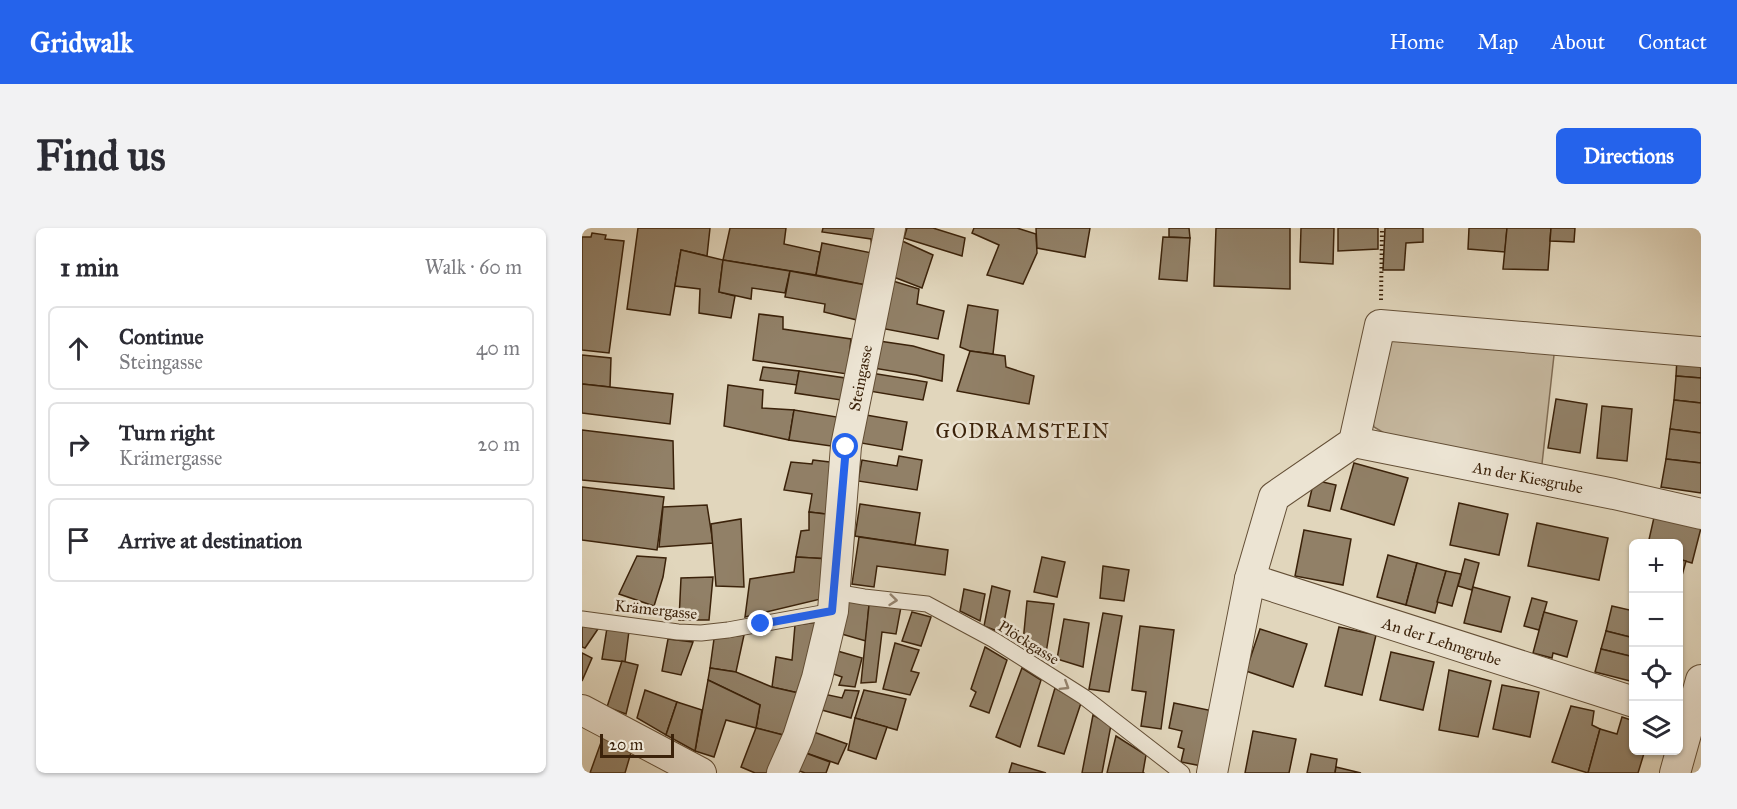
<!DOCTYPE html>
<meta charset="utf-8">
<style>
body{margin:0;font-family:"IM FELL Great Primer",serif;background:#f2f2f3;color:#2b2b33}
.controls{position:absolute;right:18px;bottom:18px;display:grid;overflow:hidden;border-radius:9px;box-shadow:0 2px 4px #0004}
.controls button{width:54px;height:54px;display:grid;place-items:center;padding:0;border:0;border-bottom:2px solid #e1e1e2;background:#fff;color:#2b2b33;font:30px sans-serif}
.scale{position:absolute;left:18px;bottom:15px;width:74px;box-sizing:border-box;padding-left:6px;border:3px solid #3b220a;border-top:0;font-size:16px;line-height:21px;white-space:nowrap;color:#3b220a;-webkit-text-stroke:4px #ece4d3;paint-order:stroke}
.stop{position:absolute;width:18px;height:18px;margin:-14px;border:4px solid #2563eb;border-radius:50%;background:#fff}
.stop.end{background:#2563eb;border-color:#fff;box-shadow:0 2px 6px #0008}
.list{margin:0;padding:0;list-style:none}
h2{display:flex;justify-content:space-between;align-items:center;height:78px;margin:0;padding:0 24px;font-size:26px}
h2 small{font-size:20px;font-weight:400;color:#7c7c81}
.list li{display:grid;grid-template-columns:39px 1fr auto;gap:18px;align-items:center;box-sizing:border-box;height:84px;margin:0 12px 12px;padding:0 12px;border:2px solid #e1e1e2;border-radius:9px}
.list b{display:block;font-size:22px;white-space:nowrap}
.list p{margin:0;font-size:20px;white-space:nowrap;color:#7c7c81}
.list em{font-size:20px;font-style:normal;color:#7c7c81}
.icon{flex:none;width:33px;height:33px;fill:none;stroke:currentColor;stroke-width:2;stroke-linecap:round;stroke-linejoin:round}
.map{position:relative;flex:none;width:1119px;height:545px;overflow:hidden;border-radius:9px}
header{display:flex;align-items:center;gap:36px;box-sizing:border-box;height:84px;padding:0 30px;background:#2563eb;color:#fff}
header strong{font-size:28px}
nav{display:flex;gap:33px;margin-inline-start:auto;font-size:21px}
.intro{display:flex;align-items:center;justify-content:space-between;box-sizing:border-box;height:144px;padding:0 36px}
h1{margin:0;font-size:42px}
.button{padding:15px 27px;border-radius:9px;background:#2563eb;color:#fff;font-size:21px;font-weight:700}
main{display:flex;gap:36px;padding:0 36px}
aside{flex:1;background:#fff;border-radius:9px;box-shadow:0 2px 4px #0004}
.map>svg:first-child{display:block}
.green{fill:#c5b79e;stroke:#806c54;stroke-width:1.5}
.building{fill:#918067;stroke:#3b220a;stroke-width:1.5}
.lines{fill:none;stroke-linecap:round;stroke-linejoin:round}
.service-casing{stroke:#644f36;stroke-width:17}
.minor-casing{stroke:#644f36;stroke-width:32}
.path{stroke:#3b220a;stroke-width:4;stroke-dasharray:1.5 3;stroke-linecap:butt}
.service{stroke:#ece4d3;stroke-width:15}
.minor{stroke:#ece4d3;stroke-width:30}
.oneway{stroke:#94836e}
.route{stroke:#2563eb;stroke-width:8}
.labels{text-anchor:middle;stroke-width:5;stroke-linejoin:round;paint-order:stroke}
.street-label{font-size:16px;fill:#3b220a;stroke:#ece4d3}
.quarter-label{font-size:20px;letter-spacing:1.5px;fill:#3b220a;stroke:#ece4d3}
</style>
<header>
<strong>Gridwalk</strong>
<nav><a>Home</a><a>Map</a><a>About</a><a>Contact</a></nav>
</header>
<div class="intro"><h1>Find us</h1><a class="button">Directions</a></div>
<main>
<aside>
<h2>1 min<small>Walk · 60 m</small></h2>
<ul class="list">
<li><svg class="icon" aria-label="ahead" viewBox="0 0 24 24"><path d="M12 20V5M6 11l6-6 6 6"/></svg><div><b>Continue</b><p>Steingasse</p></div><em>40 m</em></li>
<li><svg class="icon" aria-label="right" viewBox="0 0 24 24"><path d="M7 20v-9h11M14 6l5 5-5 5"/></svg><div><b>Turn right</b><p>Krämergasse</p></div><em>20 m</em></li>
<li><svg class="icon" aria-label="arrive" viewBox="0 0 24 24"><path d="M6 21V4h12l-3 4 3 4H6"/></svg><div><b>Arrive at destination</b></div></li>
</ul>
</aside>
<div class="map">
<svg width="1119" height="545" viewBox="0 0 1119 545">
<rect width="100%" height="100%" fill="#e1d6bc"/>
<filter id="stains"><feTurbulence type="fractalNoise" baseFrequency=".00333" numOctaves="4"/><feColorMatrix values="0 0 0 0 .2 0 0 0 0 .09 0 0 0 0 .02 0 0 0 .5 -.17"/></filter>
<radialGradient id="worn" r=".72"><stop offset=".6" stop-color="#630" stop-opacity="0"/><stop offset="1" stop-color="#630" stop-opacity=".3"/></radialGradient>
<path class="green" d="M820 102 973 118 959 245 807 208 792 199 789 187 803 114Z"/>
<g class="building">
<path d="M56 0H128L125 28 99 22 88 87 45 81Z"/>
<path d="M148 0H204L202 16 238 24 234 47 141 32Z"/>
<path d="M241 0H299L290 25 289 11 240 4Z"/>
<path d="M325 0H351L383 10 380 28 322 10Z"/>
<path d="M392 0H435L454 6 455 25 441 56 405 47 417 17 390 5Z"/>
<path d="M454 0H508L503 29 455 20Z"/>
<path d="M587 0H607L608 10 587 9Z"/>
<path d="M634 0H708V61L632 58Z"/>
<path d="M719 0H752L751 36 718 34Z"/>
<path d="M756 0H796V21L756 23Z"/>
<path d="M803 0H841V14L824 15 822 42H801Z"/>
<path d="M887 0H925L923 24 886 21Z"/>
<path d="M925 0H969L966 42 921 41Z"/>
<path d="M969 0H993L992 14 968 13Z"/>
<path d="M10 5 24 7 23 11 42 13 27 125 0 122V9H9Z"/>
<path d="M581 9 608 10 605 53 577 51Z"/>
<path d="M318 12 351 27 340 60 309 48Z"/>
<path d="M240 15 290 25 284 57 234 47Z"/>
<path d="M99 22 141 32 137 64 153 68 149 90 117 85 118 61 93 58Z"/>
<path d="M141 32 208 43 203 65 170 60 169 71 137 64Z"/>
<path d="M208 43 284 57 275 92 242 84 243 76 203 69Z"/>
<path d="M311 53 337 61 335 76 362 83 356 111 298 100Z"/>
<path d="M386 77 416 82 411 126 388 123 378 119Z"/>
<path d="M177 86 201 89V101L269 111 265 146 171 132Z"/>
<path d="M297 113 331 118 362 127 360 153 334 147 291 140Z"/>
<path d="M388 123 423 128 424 139 452 148 447 176 375 163Z"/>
<path d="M0 127 29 130 28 159 0 156Z"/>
<path d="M1095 130 1119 131V150L1094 148Z"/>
<path d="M181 139 217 143 215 157 178 152Z"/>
<path d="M217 143 263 150 259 172 213 165Z"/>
<path d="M289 145 345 154 341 172 287 163Z"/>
<path d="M1094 148 1119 150V175L1092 172Z"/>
<path d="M0 156 91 166 88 196 0 185Z"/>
<path d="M146 157 181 162 180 180 212 182 207 212 142 198Z"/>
<path d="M974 171 1005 176 998 225 966 220Z"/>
<path d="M1092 172 1119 175V205L1088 201Z"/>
<path d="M1020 178 1050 181 1045 233 1015 230Z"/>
<path d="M212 182 261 190 256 219 207 212Z"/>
<path d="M284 187 325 194 320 222 279 215Z"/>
<path d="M1088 201 1119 205V235L1084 231Z"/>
<path d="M0 202 91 213 92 261 0 252Z"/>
<path d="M317 228 340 232 335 262 276 253 280 232 315 238Z"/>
<path d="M1084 231 1119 235V265L1079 259Z"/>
<path d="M231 232 256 235 252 287 227 284 230 266 202 262 209 234 230 236Z"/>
<path d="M772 235 826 250 812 297 759 281Z"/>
<path d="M732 252 754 257 748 283 726 278Z"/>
<path d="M0 259 82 269 75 322 0 312Z"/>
<path d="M877 275 926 286 917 327 868 317Z"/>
<path d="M278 276 338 285 333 317 273 308Z"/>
<path d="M125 277 131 315 77 319 81 279Z"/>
<path d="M227 284 252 287 248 331 214 329 219 303 227 302Z"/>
<path d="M1073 285 1119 300 1110 335 1096 331V316H1066Z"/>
<path d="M159 291 162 359 134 358 129 296Z"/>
<path d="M955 295 1026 310 1017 352 946 338Z"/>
<path d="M722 302 769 311 761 357 713 348Z"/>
<path d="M277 309 366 322 363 347 295 338 292 359 270 356Z"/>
<path d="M806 327 835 335 824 377 795 369Z"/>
<path d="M55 328 84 330 81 349 72 378 37 366Z"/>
<path d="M214 329 248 331 243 370 163 389 168 351 212 344Z"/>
<path d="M460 329 483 334 475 369 452 364Z"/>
<path d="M883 331 897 335 890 362 876 358Z"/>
<path d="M1096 331 1104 333 1096 362Z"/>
<path d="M835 335 864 343 853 385 824 377Z"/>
<path d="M521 338 547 342 542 373 518 370Z"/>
<path d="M864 343 879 346 870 378 855 374Z"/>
<path d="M131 349 127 392H97L99 350Z"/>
<path d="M410 358 428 363 420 405 402 398Z"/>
<path d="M891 359 928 369 919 404 882 395Z"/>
<path d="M382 361 403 366 398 393 378 383Z"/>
<path d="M262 370 287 377 284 413 256 405Z"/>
<path d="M950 370 965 374 957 402 942 398Z"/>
<path d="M445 373 472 376 464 425 441 414Z"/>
<path d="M287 377 319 379 314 406 300 404 294 454 279 455Z"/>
<path d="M1030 378 1052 383V410L1024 403Z"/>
<path d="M330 384 349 389 339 418 320 413Z"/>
<path d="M962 384 995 393 985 429 971 425 970 430 951 425Z"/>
<path d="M521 385 540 388 527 464 507 461Z"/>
<path d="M482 391 507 395 501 439 475 431Z"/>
<path d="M237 394 221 466 190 459 194 429 210 432 213 397Z"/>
<path d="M0 398 16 401 3 420 0 419Z"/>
<path d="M558 398 592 402 579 501 559 498 564 464 550 462Z"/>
<path d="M757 399 794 407 780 467 743 458Z"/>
<path d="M25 400 47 403 43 434 20 431Z"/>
<path d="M678 401 725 416 711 459 664 443Z"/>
<path d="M1024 403 1052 410V429L1019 421Z"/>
<path d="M162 407 154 444 128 440 132 411Z"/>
<path d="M86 411 111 414 99 447 80 443Z"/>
<path d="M313 415 337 422 329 443 337 445 328 467 301 461Z"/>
<path d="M403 419 425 432 407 485 388 478 394 464 389 461Z"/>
<path d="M1019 421 1052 429V454L1013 444Z"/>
<path d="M252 422 280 430 273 459 257 457 260 449 246 444Z"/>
<path d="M809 424 852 434 841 482 798 472Z"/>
<path d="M0 425 10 430 0 453Z"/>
<path d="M40 433 56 437 44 486 25 479Z"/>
<path d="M128 440 154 444 190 459 221 466 205 508 174 500 178 477 126 452Z"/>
<path d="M440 440 459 452 438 519 414 509Z"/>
<path d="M867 442 909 453 896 509 857 502Z"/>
<path d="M126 452 178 477 174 500 144 492 132 529 113 523Z"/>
<path d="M920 457 957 464 948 509 911 501Z"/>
<path d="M473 460 499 475 482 526 456 518Z"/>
<path d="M63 462 95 474 84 507 55 490Z"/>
<path d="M263 462 277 463 269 490 236 481 242 466 260 470Z"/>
<path d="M282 462 324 471 315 502 273 490Z"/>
<path d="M95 474 120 482 113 523 84 507Z"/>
<path d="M592 475 636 484 625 539 599 534 602 521 596 519 600 503 587 500Z"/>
<path d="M989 478 1012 483 1010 497 1018 501 1006 545 970 534Z"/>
<path d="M511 487 529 497 520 545H500Z"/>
<path d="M1040 489 1052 493V522H1063L1056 545H1006L1018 501 1035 506Z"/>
<path d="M273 490 305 499 294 531 266 522Z"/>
<path d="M174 500 205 508 190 545H173L159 539Z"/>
<path d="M229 503 265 516 256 536 221 524Z"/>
<path d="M671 503 714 511 707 545H663Z"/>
<path d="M22 506 50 521 43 545H8Z"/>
<path d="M534 508 564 527 561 544 562 545H525Z"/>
<path d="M221 524 248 534 244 545H223L215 542Z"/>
<path d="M729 526 755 531 753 545H725Z"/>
<path d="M430 535 464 545H427Z"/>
<path d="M754 539 779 545H753Z"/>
</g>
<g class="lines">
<g class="service-casing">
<g id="service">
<path d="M253 364 282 369 345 376 412 412 502 469 600 545"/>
<path d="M0 391 96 404 119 405 146 402 251 383"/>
</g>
</g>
<g class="minor-casing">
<g id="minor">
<path d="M772 214 1032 266 1119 286"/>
<path d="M668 351 1052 474"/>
<path d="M0 482 119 545"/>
<path d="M200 545 216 509 235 450 251 383 264 218 308 0"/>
<path d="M630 545 668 351 692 269 772 214 798 97 1119 124"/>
<path d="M1093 545 1119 452"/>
</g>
</g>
<path class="path" d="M799 72 800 0"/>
<use href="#service" class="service"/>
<use href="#minor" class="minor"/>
</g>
<defs><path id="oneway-chevron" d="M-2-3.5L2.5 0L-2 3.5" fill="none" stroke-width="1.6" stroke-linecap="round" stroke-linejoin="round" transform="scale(1.5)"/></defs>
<g class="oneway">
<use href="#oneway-chevron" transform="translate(311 372) rotate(6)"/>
<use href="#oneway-chevron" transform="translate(483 458) rotate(32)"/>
</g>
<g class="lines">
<path class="route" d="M179 396 250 383 264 219"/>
</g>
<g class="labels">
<g class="street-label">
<text transform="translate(278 150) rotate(-79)" y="6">Steingasse</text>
<text transform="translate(946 249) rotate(11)" y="6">An der Kiesgrube</text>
<text transform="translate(74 381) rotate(6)" y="6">Krämergasse</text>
<text transform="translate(860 413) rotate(18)" y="6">An der Lehmgrube</text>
<text transform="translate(447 414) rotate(32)" y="6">Plöckgasse</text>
</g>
<g class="quarter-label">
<text x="441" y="210">GODRAMSTEIN</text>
</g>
</g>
<rect width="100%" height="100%" filter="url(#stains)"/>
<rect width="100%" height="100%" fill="url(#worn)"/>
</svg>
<div class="controls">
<button>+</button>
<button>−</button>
<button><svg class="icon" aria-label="locate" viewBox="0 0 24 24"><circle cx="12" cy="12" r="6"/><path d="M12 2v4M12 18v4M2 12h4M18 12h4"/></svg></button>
<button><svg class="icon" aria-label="layers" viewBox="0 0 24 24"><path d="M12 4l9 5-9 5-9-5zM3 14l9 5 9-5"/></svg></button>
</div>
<div class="scale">20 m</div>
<div class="stop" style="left:264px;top:219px"></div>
<div class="stop end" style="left:179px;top:396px"></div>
</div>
</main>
